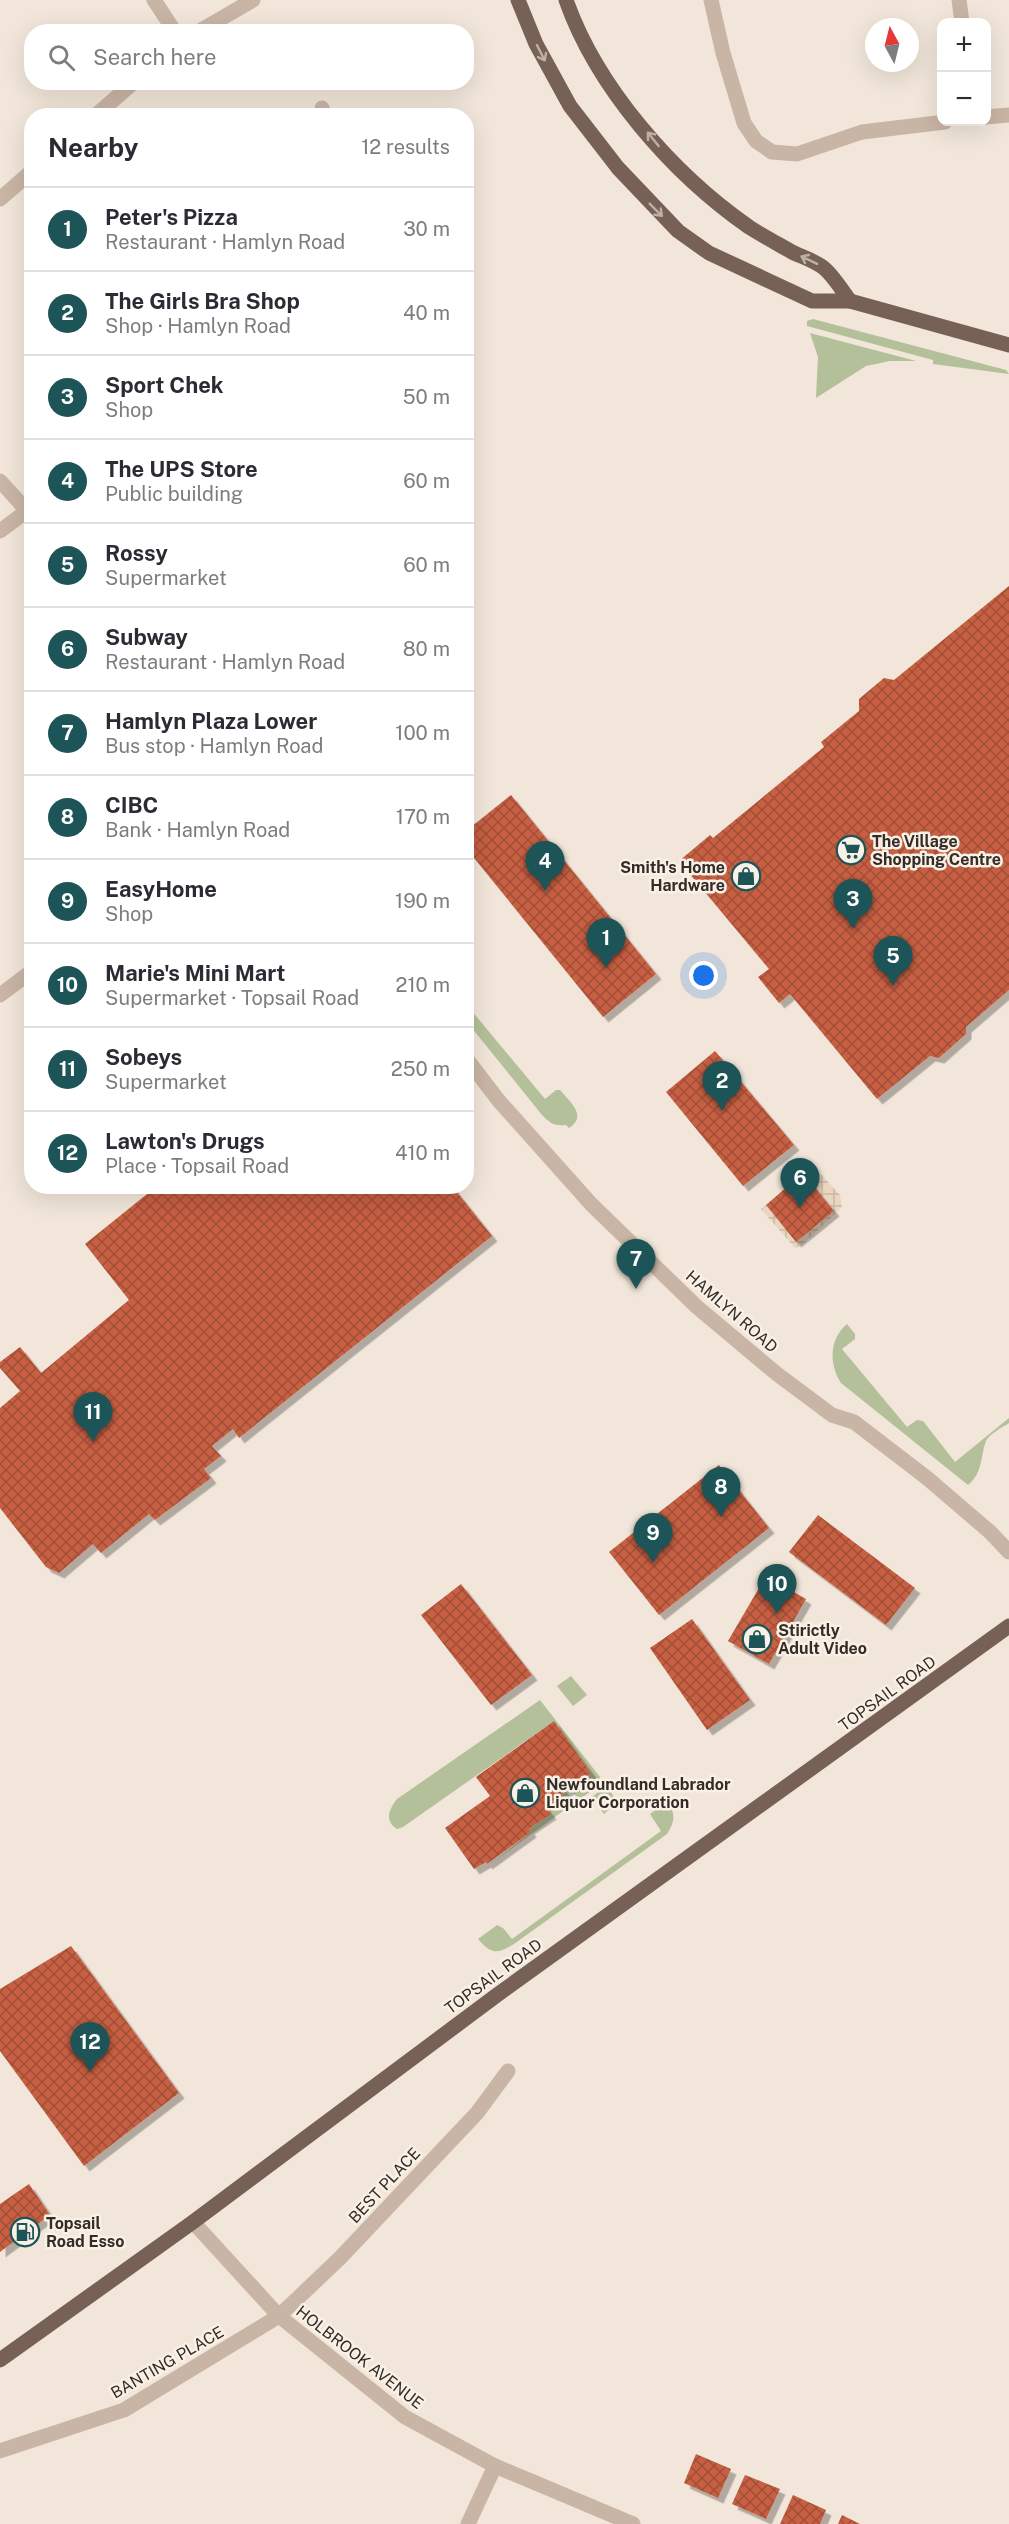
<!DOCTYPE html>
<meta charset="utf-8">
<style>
body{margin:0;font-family:"Public Sans",sans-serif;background:#f7f7f7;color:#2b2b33}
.controls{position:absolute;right:18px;top:18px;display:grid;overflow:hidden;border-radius:12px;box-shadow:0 6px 24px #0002}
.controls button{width:54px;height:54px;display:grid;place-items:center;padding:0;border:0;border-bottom:2px solid #e1e1e2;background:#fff;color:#2b2b33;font:30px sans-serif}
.compass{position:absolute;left:865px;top:18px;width:54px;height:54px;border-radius:50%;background:#fff;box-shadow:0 6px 24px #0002;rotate:353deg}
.you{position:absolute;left:704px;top:976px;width:21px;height:21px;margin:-15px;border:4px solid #fff;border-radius:50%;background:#1a73e8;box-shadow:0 0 0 9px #1a73e833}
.badge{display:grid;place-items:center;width:39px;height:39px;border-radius:50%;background:#1c5457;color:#fff;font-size:20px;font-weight:700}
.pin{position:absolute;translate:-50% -50px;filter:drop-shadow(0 2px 3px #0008)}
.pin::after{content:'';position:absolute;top:32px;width:21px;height:18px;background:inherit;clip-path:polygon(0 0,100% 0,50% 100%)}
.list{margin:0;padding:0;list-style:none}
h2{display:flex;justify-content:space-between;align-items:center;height:78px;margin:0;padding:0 24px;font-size:26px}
h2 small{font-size:20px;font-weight:400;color:#7c7c81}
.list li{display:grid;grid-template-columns:39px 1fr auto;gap:18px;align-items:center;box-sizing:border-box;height:84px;padding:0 24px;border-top:2px solid #e1e1e2}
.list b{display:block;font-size:22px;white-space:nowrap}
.list p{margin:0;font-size:20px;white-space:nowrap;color:#7c7c81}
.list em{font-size:20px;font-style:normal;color:#7c7c81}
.icon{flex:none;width:33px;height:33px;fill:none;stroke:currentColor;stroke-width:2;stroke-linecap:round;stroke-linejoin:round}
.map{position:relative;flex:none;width:1009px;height:2524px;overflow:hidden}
.search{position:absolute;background:#fff;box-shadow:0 6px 24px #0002;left:24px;top:24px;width:450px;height:66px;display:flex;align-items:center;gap:15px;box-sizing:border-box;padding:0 21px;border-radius:24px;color:#7c7c81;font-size:22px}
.panel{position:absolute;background:#fff;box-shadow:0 6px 24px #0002;left:24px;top:108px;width:450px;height:1086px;border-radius:24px}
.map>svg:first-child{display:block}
.grass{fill:#b4c099}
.plaza{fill:url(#plaza-grid)}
.building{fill:url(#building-cross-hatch);filter:url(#shadow)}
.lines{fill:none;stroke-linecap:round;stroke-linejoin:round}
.minor{stroke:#c9b5a5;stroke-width:15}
.tertiary{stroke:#c9b5a5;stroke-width:15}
.primary{stroke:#776157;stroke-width:15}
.oneway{stroke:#beb0a6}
.labels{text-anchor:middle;stroke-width:5;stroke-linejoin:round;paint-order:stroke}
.poi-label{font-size:16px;font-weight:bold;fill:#352b27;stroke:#f9f0e6;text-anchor:start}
.street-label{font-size:16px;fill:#352b27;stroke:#f9f0e6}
</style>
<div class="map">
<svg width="1009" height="2524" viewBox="0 0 1009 2524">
<defs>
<pattern id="plaza-grid" width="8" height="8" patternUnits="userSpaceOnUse" patternTransform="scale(1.5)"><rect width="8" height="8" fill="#ead6c0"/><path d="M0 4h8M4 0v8" fill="none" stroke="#c9b8a5"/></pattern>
<pattern id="building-cross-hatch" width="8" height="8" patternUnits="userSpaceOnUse" patternTransform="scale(1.5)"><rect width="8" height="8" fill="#c75f42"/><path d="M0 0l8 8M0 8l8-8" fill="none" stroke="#a24f37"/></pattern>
<filter id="shadow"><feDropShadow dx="5.5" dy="5.5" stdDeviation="0" flood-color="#0004"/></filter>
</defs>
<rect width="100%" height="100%" fill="#f1e6d9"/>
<g class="grass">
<path d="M813 319 1006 370 1009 374 933 364V360L807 326V321Z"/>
<path d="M810 333 916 361H890L866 366 816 398 818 357Z"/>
<path d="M466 1004 545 1099 556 1090H560C570 1102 588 1116 569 1128L566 1125C554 1126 551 1124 542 1115L467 1022Z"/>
<path d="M847 1324 855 1334V1339L842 1349 907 1427 917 1420 923 1421 955 1462 1009 1418V1423C1003 1427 989 1434 986 1441 980 1457 983 1473 968 1485L841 1383C829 1364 829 1339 847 1324Z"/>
<path d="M571 1676 587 1695 573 1706 557 1686Z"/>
<path d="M540 1700 600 1777 598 1786 579 1800 570 1788 591 1773 554 1721 403 1827 397 1829C384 1821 389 1809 397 1799Z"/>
<path d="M602 1789H609L617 1802 604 1814 592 1797Z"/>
<path d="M566 1791 574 1803 492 1863 531 1832 529 1829 551 1814 545 1806Z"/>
<path d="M667 1801C676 1813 675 1822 667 1834L514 1944C497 1954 492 1955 478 1939L497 1925 503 1928 512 1939 661 1831 650 1814Z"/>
</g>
<path class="plaza" d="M812 1171H818L840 1195 842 1207 801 1246 795 1248 761 1209 766 1205 796 1242 834 1211 803 1173Z"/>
<g class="building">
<path d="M1009 586V990L966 1027V1034L939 1058 930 1056 877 1099 790 994 779 1003 758 977 769 969 679 861 710 835 713 838 824 747 821 742 859 711V699L884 678 894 680Z"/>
<path d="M511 795 656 974 603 1017 466 848V831Z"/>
<path d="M715 1051 794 1145 743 1186 666 1092Z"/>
<path d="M803 1173 834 1211 796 1242 766 1205Z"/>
<path d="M157 1186H452L492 1236 239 1438 233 1429 212 1446 221 1456 204 1469 211 1478 155 1520 149 1514 101 1553 93 1544 59 1573 46 1567 0 1508V1408L20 1391 0 1368V1362L20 1347 41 1373 129 1300 85 1244Z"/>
<path d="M719 1465 769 1528 659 1615 609 1552Z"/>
<path d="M818 1515 915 1588 886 1625 789 1552Z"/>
<path d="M766 1576 806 1599 769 1664 728 1641Z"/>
<path d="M461 1584 532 1675 491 1705 421 1615Z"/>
<path d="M692 1619 750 1700 707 1730 650 1648Z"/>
<path d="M554 1721 591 1773 545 1806 551 1814 529 1829 531 1832 487 1864 486 1862 474 1869 445 1828 490 1796 476 1777Z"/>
<path d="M71 1946 179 2093 84 2166 0 2051V1989Z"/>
<path d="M29 2184 50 2215 0 2252V2204Z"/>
<path d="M696 2454 731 2469 718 2498 684 2483Z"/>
<path d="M745 2475 780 2489 766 2519 732 2504Z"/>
<path d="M793 2495 826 2510 820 2524H780Z"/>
<path d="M842 2515 860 2524H838Z"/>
</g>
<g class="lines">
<g class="minor">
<path d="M154 0 175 32"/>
<path d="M711 0 723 53 744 123 756 141 772 152 797 154 862 132 945 122"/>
<path d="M959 0 962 22"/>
<path d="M322 108 325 116"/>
<path d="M986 117 1009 115"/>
<path d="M0 531 27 511"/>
<path d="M0 995 32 971"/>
<path d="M193 2222 279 2316 405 2417 495 2466 633 2524"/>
<path d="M0 2451 124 2410 279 2316 340 2258 477 2113 508 2071"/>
<path d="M468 2524 495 2466"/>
</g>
<g class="tertiary">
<path d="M198 32 253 0"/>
<path d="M95 116 134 82"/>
<path d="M0 199 32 171"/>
<path d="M0 481 32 516"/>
<path d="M466 1058 499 1101 591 1204 697 1307 777 1374 832 1415 854 1422 927 1478 990 1532 1009 1552"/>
</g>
<g class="primary">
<path d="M518 0 536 44 570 106 618 168 678 231 709 253 812 301H850L1009 345"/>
<path d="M566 0C597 88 673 174 749 227 763 236 778 244 792 252 802 257 816 261 825 269 834 277 842 290 850 301"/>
<path d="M0 2360 193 2222 497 1995 1009 1626"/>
</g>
</g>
<defs><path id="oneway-shaft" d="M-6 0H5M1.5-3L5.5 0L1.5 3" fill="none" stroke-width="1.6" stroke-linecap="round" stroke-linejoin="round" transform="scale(1.5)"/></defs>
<g class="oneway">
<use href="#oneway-shaft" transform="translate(541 53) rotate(63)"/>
<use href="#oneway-shaft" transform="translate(653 139) rotate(-129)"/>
<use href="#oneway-shaft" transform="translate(656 210) rotate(45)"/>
<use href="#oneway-shaft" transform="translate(809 260) rotate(-154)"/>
</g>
<defs>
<g id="supermarket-ring" transform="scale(1.5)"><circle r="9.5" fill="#f9f0e6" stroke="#1c5457" stroke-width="1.5"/><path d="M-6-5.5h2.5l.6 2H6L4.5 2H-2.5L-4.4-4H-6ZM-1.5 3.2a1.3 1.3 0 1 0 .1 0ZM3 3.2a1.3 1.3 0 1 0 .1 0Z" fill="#1c5457"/></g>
<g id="shop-ring" transform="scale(1.5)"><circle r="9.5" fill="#f9f0e6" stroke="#1c5457" stroke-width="1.5"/><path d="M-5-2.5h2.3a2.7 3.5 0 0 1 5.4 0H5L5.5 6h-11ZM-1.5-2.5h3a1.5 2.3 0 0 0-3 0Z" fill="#1c5457"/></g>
<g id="fuel-ring" transform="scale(1.5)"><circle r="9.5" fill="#f9f0e6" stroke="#1c5457" stroke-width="1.5"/><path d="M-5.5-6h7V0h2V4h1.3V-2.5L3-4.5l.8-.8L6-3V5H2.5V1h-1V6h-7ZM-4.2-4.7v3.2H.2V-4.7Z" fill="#1c5457"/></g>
</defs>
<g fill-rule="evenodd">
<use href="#supermarket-ring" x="851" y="850"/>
<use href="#shop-ring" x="746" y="876"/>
<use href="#shop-ring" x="757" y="1639"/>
<use href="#shop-ring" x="525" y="1793"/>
<use href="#fuel-ring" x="25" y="2232"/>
</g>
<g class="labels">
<g class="poi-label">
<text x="872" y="847">The Village<tspan x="872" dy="18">Shopping Centre</tspan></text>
<text x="725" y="873" text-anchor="end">Smith's Home<tspan x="725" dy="18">Hardware</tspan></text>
<text x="778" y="1636">Stirictly<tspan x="778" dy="18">Adult Video</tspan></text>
<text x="546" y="1790">Newfoundland Labrador<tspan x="546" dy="18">Liquor Corporation</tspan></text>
<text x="46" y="2229">Topsail<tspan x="46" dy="18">Road Esso</tspan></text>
</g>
<g class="street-label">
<text transform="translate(732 1311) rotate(41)" y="6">HAMLYN ROAD</text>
<text transform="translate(887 1693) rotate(-36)" y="6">TOPSAIL ROAD</text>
<text transform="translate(493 1976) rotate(-36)" y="6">TOPSAIL ROAD</text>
<text transform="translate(384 2185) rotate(-47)" y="6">BEST PLACE</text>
<text transform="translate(360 2357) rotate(38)" y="6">HOLBROOK AVENUE</text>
<text transform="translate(167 2362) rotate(-30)" y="6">BANTING PLACE</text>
</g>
</g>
</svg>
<div class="controls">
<button>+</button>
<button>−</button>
</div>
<svg class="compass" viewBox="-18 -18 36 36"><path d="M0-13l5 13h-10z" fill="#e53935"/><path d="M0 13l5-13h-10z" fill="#7c7c81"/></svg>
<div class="you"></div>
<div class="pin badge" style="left:606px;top:968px">1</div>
<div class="pin badge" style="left:722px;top:1111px">2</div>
<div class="pin badge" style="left:853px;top:929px">3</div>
<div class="pin badge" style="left:545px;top:891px">4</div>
<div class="pin badge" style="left:893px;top:986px">5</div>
<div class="pin badge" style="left:800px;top:1208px">6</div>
<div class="pin badge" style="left:636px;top:1289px">7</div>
<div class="pin badge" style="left:721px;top:1517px">8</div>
<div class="pin badge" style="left:653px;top:1563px">9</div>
<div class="pin badge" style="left:777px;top:1614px">10</div>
<div class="pin badge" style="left:93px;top:1442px">11</div>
<div class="pin badge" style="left:90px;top:2072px">12</div>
<div class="search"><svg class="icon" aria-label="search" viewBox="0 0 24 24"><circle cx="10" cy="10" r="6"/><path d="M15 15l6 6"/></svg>Search here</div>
<section class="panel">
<h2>Nearby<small>12 results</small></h2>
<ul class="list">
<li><span class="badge">1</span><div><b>Peter's Pizza</b><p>Restaurant · Hamlyn Road</p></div><em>30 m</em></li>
<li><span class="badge">2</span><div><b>The Girls Bra Shop</b><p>Shop · Hamlyn Road</p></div><em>40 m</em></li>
<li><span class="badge">3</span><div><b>Sport Chek</b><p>Shop</p></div><em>50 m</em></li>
<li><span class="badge">4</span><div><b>The UPS Store</b><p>Public building</p></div><em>60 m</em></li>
<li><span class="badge">5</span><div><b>Rossy</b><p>Supermarket</p></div><em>60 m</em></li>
<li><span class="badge">6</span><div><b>Subway</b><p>Restaurant · Hamlyn Road</p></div><em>80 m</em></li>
<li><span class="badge">7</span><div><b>Hamlyn Plaza Lower</b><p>Bus stop · Hamlyn Road</p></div><em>100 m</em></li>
<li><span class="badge">8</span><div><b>CIBC</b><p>Bank · Hamlyn Road</p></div><em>170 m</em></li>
<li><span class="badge">9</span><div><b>EasyHome</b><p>Shop</p></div><em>190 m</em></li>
<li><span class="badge">10</span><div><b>Marie's Mini Mart</b><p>Supermarket · Topsail Road</p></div><em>210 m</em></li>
<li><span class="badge">11</span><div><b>Sobeys</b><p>Supermarket</p></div><em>250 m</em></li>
<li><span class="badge">12</span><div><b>Lawton's Drugs</b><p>Place · Topsail Road</p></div><em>410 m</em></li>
</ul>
</section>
</div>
